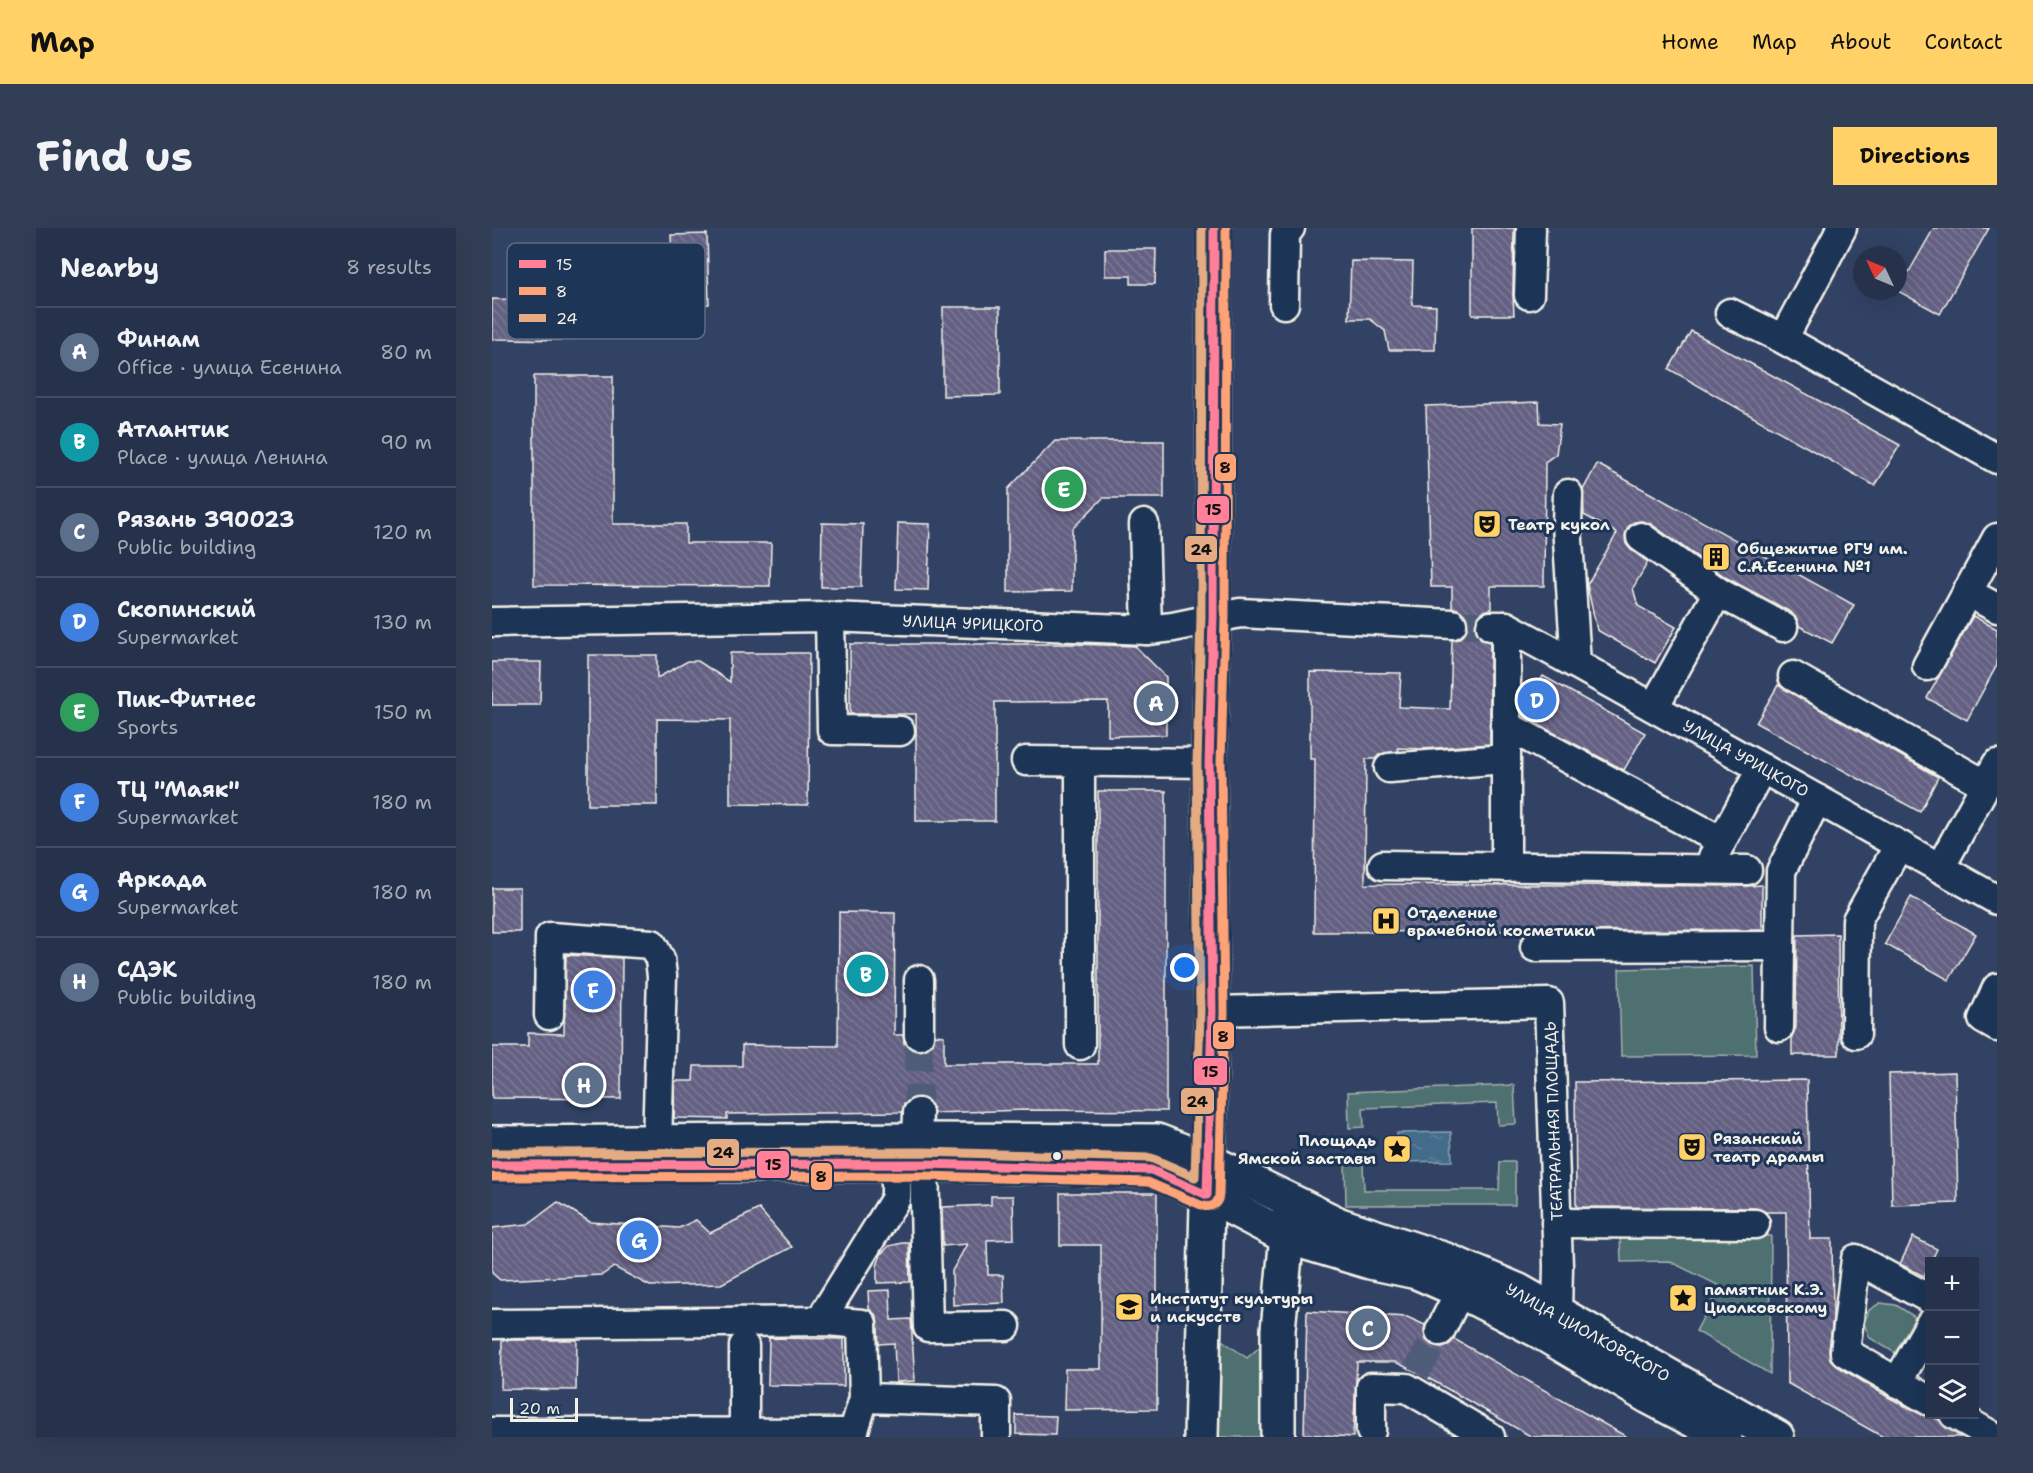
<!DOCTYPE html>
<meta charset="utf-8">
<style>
body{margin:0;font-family:"Shantell Sans",sans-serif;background:#323e55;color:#f1f3f6}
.controls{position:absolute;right:18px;bottom:18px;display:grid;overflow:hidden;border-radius:0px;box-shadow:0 6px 24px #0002}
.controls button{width:54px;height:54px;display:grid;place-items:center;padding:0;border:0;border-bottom:2px solid #424d63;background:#26324b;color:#f1f3f6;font:30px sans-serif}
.compass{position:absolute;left:1361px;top:18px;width:54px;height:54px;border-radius:50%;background:#26324b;box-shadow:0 6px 24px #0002;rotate:314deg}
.scale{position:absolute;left:18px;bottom:15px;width:68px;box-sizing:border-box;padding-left:6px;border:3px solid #f4f1e8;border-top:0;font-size:16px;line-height:21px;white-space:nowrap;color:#f4f1e8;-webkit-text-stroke:4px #1d3557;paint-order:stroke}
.you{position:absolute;left:693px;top:740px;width:21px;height:21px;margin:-15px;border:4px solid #fff;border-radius:50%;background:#1a73e8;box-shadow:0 0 0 9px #1a73e833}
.badge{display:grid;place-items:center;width:39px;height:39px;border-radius:50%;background:#ffd166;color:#fff;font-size:20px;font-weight:700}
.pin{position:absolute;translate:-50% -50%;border:3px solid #fff;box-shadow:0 2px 6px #0006}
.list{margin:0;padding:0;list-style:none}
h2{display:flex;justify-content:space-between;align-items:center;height:78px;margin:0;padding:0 24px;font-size:26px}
h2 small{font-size:20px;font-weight:400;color:#a4aab5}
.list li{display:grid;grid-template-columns:39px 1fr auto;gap:18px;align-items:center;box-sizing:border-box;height:90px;padding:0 24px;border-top:2px solid #424d63}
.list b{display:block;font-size:22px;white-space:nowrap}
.list p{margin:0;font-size:20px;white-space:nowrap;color:#a4aab5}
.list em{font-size:20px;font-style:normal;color:#a4aab5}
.icon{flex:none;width:33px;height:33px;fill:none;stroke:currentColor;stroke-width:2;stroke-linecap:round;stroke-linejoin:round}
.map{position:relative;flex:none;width:1505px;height:1209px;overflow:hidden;border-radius:0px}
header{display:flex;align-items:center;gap:36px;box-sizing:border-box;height:84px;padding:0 30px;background:#ffd166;color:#111}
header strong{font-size:28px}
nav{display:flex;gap:33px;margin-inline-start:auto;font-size:21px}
.intro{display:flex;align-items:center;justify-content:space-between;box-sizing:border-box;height:144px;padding:0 36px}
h1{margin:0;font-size:42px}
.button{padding:15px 27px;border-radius:0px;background:#ffd166;color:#111;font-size:21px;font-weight:700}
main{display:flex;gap:36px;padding:0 36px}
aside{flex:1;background:#26324b;border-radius:0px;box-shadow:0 6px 24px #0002}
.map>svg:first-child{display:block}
.grass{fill:#507070;stroke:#a2b0ac;stroke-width:1.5}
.water{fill:url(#water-ripples);stroke:#89a1b0;stroke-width:1.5}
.building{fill:url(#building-back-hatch);stroke:#f4f1e8;stroke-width:1.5}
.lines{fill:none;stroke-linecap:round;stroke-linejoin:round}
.minor-tunnel{stroke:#4f5c78;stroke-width:28;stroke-dasharray:28 14;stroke-linecap:butt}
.minor-casing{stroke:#f4f1e8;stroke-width:33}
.major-casing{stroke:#f4f1e8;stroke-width:38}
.minor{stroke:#1d3557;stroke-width:28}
.major{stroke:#1d3557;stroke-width:33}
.bus-1-casing{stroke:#1d3557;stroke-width:14}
.bus-2-casing{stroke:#1d3557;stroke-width:14}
.bus-3-casing{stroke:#1d3557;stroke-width:14}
.bus-1{stroke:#ff8098;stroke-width:9}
.bus-2{stroke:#fea277;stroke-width:9}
.bus-3{stroke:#e5ac83;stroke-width:9}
.bus-dot{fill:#f4f1e8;stroke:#1d3557;stroke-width:2}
.labels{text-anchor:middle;stroke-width:6;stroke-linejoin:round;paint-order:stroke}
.poi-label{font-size:16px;font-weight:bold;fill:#f4f1e8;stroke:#1d3557;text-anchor:start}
.street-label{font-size:16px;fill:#f4f1e8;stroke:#1d3557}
.key{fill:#1d3557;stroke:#5e6d82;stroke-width:1.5}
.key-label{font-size:16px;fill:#f4f1e8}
.line-badge{stroke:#1d3557;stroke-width:2}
.pale-badge-label{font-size:16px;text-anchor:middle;font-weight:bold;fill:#111}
</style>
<header>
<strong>Map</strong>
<nav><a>Home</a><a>Map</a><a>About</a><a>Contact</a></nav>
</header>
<div class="intro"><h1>Find us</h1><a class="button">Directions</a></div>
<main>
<aside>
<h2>Nearby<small>8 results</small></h2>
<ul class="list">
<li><span class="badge" style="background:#5c6f8a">A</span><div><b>Финам</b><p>Office · улица Есенина</p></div><em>80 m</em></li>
<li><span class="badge" style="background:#0f9aa8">B</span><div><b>Атлантик</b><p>Place · улица Ленина</p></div><em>90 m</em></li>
<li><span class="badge" style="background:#5c6f8a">C</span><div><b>Рязань 390023</b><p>Public building</p></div><em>120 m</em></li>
<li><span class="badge" style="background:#3f7fe0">D</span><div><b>Скопинский</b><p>Supermarket</p></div><em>130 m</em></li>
<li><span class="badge" style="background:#2e9e5b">E</span><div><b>Пик-Фитнес</b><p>Sports</p></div><em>150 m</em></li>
<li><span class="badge" style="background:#3f7fe0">F</span><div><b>ТЦ &quot;Маяк&quot;</b><p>Supermarket</p></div><em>180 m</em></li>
<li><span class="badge" style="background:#3f7fe0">G</span><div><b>Аркада</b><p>Supermarket</p></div><em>180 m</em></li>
<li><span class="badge" style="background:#5c6f8a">H</span><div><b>СДЭК</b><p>Public building</p></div><em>180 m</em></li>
</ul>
</aside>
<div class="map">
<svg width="1505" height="1209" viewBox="0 0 1505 1209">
<defs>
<pattern id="water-ripples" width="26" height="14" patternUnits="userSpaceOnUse" patternTransform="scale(1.5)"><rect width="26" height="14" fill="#426c8a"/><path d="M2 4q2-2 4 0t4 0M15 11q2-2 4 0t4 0" fill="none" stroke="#5e819a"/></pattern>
<pattern id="building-back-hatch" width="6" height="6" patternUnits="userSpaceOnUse" patternTransform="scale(1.5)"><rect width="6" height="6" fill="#636183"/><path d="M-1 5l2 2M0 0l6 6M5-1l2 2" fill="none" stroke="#7a7895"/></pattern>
</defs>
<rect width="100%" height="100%" fill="#324264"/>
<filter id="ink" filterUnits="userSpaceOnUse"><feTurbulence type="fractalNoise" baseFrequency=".0167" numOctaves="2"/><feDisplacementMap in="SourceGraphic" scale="12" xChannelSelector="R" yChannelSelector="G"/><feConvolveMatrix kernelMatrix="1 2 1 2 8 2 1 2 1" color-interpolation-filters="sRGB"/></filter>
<g filter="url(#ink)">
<g class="grass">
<path d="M1262 738 1264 827 1129 828 1127 741Z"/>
<path d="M1022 857 1024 896 1006 897 1005 875 871 880 872 899 857 900 856 864Z"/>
<path d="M1008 934H1023V977H854L853 935H871L872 962H1007Z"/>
<path d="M1128 1007 1279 1008 1278 1146 1204 1103 1228 1058 1177 1033 1129 1034Z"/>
<path d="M1388 1075 1404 1077 1423 1089 1403 1125 1378 1110 1372 1096 1377 1082Z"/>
<path d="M727 1110 755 1130 778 1110 776 1209H723Z"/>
</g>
<path class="water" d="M959 904 960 933 906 934 905 905Z"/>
<g class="building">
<path d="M980 0H1022L1021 67 1022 87H980Z"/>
<path d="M1442 0H1497L1448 86 1406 63Z"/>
<path d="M215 6 217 76 182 77 179 7Z"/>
<path d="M613 21H664L663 56H639V48H613Z"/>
<path d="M859 33 921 34 920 77 944 78 943 122H897L893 103 878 91H857Z"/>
<path d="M0 71 79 73 78 112 0 111Z"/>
<path d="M451 79H508V167L451 168Z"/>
<path d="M1199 103 1408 217 1383 258 1177 141Z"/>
<path d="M42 148H121V296H194V315H279L278 358 42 357Z"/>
<path d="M1047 174 1048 195 1068 196 1064 226 1053 234 1052 358H999V381L990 384 985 389 983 397 985 407 990 412 998 414V516L931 521 906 520 907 523 888 526 883 531H874L873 656 1255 658 1270 657V702L822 704 823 531H818V444L909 445 907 479 958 481 960 412 967 411 973 405 976 396 974 388 969 383 960 379V359H939L934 178Z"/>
<path d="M563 213H672V270H611L580 301V363L516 364V261Z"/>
<path d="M1105 236 1362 377 1340 415 1307 398 1305 391 1299 384 1235 350 1159 296 1150 293 1142 294 1136 299 1133 308 1134 316 1139 322 1156 334 1141 360 1146 378 1184 399 1163 435 1105 402 1095 357 1125 305 1092 287 1091 262Z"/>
<path d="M330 295 371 296 369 359H329Z"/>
<path d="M406 295 438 296 436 362 404 361Z"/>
<path d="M1481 388 1505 401V437L1475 492 1435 470Z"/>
<path d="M358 416H581L643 418 674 449V507L616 508V473L503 474V593H424V486H358Z"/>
<path d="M238 425H317L316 577 238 576V492L165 491V577H96V427H165V450L196 433H206L238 454Z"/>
<path d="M0 434H49L48 477H0Z"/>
<path d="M1051 448 1153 505 1132 542 1030 488V484Z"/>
<path d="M1286 457 1446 549 1428 584 1264 495Z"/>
<path d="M606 563H674V883L536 882 442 885 440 877 435 871 426 869 419 870 412 876 410 884 235 886V891L182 890 183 853H201L202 838H250V817L346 818 347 684 403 685 402 807H411L412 815 418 821 426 823 435 822 441 816 443 807 452 808V836H606Z"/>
<rect x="0" y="660" width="28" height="44"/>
<path d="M1419 669 1484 706 1457 752 1393 716Z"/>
<path d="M1346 706 1347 827H1300V809L1304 799 1305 707Z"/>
<path d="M74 727 130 730 129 871 0 870V819H36V805L72 806Z"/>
<path d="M1463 844 1466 975 1400 977 1397 846Z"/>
<path d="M1315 852 1318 1011H1340L1341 1089 1337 1122 1338 1131 1345 1138 1396 1169 1430 1187 1441 1189 1447 1192 1454 1200 1469 1209H1391L1295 1155 1294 984H1274L1263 980 1084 979 1083 854Z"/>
<path d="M568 965H665V1181L572 1182 573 1141H609V1017H568Z"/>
<path d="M499 968H521L522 1011 495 1012 496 1047H511L512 1075 461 1077 460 1043 475 1016 451 1018 450 979 499 977Z"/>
<path d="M66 974 98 994 187 1000 204 992 218 1005 267 981 300 1019 229 1056 158 1058 122 1039 110 1047 8 1052 0 1045V1000L36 996Z"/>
<path d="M1421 1009 1445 1021 1432 1048 1408 1036Z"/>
<path d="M411 1015H417L418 1054 385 1055V1038L389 1026 397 1018Z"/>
<path d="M398 1062 399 1092 419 1091 423 1153 404 1154 402 1115 387 1116 385 1088 377 1081 376 1063Z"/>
<path d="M815 1083 915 1089 933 1097 932 1105 934 1112 940 1117 950 1119 958 1116 962 1111 1135 1209H1040L929 1146 903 1134H865L861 1209 812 1206Z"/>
<path d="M277 1110 352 1111V1158L276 1157Z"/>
<path d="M10 1112H85L84 1162 9 1161Z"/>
<path d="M524 1187 564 1188 563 1207 524 1206Z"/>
</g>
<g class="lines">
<g class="minor-tunnel">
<path d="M960 396 999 398"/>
<path d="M426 885 427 807"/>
<path d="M924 1144 948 1103"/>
</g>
<g class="minor-casing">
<g id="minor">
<path d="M1037 67 1039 0"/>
<path d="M792 76 793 6 798 0"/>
<path d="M1238 85 1291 111 1505 231"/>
<path d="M1291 111 1350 0"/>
<path d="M1076 266 1075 297 1084 436"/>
<path d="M652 296 655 402"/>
<path d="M1149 309 1226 364"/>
<path d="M1475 364 1505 380"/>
<path d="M338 389 340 502 408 503"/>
<path d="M0 394 338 389 655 402 681 399 748 385 960 396"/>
<path d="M999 398H1014L1084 436 1505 672"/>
<path d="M1014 398V639"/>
<path d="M1435 438 1505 310"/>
<path d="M1301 448 1494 557"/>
<path d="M1162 479 1226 364 1291 399"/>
<path d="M1013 497 1230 613"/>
<path d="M534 533 717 535"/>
<path d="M897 540 1013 531"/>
<path d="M1221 629 1270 540"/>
<path d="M891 637 1255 642"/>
<path d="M1448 640 1505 536"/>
<path d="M1043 719 1288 718"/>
<path d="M1505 760 1491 791 1505 799"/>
<path d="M720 783 1057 775 1066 1038 1065 1084"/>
<path d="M57 787 58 709 160 716 168 731 170 748 165 915"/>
<path d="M1287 799 1289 643 1325 571"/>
<path d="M1364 806 1365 692 1407 617"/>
<path d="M427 807V752"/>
<path d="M588 817V534"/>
<path d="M425 912 426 885"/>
<path d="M432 936 436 1099 514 1098"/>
<path d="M1064 995 1263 996"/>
<path d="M1438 1071 1364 1031 1353 1124 1438 1173"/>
<path d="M334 1083 404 970V937"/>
<path d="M0 1096 335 1093 370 1096 372 1170 360 1209"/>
<path d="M948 1103 968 1063"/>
<path d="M252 1118V1206"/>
<path d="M1405 1155 1438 1096"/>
<path d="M372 1170 504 1174V1209"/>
<path d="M1462 1186 1502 1209"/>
<path d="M879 1203V1159L915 1160 998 1209"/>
<path d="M0 1204 360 1205"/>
</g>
</g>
<g class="major-casing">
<g id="major">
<path d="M0 915 425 912 665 913 717 933 848 997 954 1032 1027 1063 1285 1209"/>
<path d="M229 937 432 936 659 942 715 967 795 1009 878 1034 925 1044 968 1063 1047 1103 1157 1169 1233 1209"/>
<path d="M709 1209 720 783 717 535 721 389 722 0"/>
<path d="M786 1209V1102L797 986"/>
</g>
</g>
<use href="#minor" class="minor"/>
<use href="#major" class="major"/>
<g class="bus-1-casing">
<path id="bus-1" d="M0 937 432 936 659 942 715 967 720 783 717 535 721 389 722 0"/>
</g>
<g class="bus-2-casing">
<path id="bus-2" d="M0 949 432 948 656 954 711 978C720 980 726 976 727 967L732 783 729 535 733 389 734 0"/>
</g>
<g class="bus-3-casing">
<path id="bus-3" d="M0 925 432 924 659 930 703 949 708 783 705 535 709 389 710 0"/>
</g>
<use href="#bus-1" class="bus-1"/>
<use href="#bus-2" class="bus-2"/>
<use href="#bus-3" class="bus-3"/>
</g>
</g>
<defs>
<g id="theatre-square" transform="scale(1.5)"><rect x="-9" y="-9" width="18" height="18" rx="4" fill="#ffd166" stroke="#1d3557"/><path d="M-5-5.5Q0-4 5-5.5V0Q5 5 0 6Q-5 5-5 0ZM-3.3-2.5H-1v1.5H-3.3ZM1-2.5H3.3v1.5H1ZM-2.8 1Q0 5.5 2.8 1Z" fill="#111"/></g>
<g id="building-square" transform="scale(1.5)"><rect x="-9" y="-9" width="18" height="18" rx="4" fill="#ffd166" stroke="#1d3557"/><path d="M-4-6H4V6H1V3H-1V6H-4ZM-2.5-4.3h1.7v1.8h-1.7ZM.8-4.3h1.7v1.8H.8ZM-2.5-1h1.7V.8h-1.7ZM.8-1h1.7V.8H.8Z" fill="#111"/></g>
<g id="hospital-square" transform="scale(1.5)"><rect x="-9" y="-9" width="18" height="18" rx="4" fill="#ffd166" stroke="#1d3557"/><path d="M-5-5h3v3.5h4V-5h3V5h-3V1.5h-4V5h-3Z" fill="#111"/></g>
<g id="sight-square" transform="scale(1.5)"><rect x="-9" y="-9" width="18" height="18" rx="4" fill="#ffd166" stroke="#1d3557"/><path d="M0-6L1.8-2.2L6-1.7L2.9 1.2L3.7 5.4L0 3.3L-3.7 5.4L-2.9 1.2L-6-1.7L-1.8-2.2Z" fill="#111"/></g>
<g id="university-square" transform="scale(1.5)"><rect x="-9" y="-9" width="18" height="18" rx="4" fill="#ffd166" stroke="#1d3557"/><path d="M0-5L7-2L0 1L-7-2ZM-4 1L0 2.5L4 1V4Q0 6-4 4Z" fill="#111"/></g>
</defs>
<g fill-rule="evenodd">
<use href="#theatre-square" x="995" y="296"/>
<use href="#building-square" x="1224" y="329"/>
<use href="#hospital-square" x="894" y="693"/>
<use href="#theatre-square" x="1200" y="919"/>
<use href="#sight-square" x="905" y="921"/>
<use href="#sight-square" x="1191" y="1070"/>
<use href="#university-square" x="637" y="1079"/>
</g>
<circle class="bus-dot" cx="565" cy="928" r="5"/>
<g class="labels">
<g class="poi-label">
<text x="1016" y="302">Театр кукол</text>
<text x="1245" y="326">Общежитие РГУ им.<tspan x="1245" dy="18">С.А.Есенина №1</tspan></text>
<text x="915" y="690">Отделение<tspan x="915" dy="18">врачебной косметики</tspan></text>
<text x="1221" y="916">Рязанский<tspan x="1221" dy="18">театр драмы</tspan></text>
<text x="884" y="918" text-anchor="end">Площадь<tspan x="884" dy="18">Ямской заставы</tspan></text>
<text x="1212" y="1067">памятник К.Э.<tspan x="1212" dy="18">Циолковскому</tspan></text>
<text x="658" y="1076">Институт культуры<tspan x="658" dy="18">и искусств</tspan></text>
</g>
<g class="street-label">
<text transform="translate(481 395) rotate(2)" y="6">УЛИЦА УРИЦКОГО</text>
<text transform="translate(1254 530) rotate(29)" y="6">УЛИЦА УРИЦКОГО</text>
<text transform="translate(1061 893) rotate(-92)" y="6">ТЕАТРАЛЬНАЯ ПЛОЩАДЬ</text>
<text transform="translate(1096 1104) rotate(29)" y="6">УЛИЦА ЦИОЛКОВСКОГО</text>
</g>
</g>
<rect x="15" y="15" width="198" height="96" rx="9" class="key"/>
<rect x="27" y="32" width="27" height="8" fill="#ff8098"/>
<rect x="27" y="59" width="27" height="8" fill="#fea277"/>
<rect x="27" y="86" width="27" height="8" fill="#e5ac83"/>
<g class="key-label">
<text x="64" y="42">15</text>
<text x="64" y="69">8</text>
<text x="64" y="96">24</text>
</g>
<g class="line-badge">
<rect x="722" y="225" width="23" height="29" rx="6" fill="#fea277"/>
<rect x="704" y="267" width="34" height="29" rx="6" fill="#ff8098"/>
<rect x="692" y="307" width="34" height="28" rx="6" fill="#e5ac83"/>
<rect x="720" y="793" width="23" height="29" rx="6" fill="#fea277"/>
<rect x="701" y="829" width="35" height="29" rx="6" fill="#ff8098"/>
<rect x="688" y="859" width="35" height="28" rx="6" fill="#e5ac83"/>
<rect x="214" y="910" width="34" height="29" rx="6" fill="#e5ac83"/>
<rect x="264" y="922" width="34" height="29" rx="6" fill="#ff8098"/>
<rect x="318" y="934" width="23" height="29" rx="6" fill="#fea277"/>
</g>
<g class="pale-badge-label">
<text x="733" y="245">8</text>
<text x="721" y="287">15</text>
<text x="709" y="327">24</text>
<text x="731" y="814">8</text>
<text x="718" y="849">15</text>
<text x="705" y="879">24</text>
<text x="231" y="930">24</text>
<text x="281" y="942">15</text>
<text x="329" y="954">8</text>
</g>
</svg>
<div class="controls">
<button>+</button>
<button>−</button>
<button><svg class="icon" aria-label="layers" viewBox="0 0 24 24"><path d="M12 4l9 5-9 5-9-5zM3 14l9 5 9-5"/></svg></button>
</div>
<svg class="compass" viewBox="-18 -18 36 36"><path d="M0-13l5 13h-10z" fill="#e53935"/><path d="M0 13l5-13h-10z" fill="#a4aab5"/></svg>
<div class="scale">20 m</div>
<div class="you"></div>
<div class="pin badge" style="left:664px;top:475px;background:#5c6f8a">A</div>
<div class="pin badge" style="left:374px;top:746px;background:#0f9aa8">B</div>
<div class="pin badge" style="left:876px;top:1100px;background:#5c6f8a">C</div>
<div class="pin badge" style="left:1045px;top:472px;background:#3f7fe0">D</div>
<div class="pin badge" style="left:572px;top:261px;background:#2e9e5b">E</div>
<div class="pin badge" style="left:101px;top:762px;background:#3f7fe0">F</div>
<div class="pin badge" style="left:147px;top:1012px;background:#3f7fe0">G</div>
<div class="pin badge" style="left:92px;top:857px;background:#5c6f8a">H</div>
</div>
</main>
